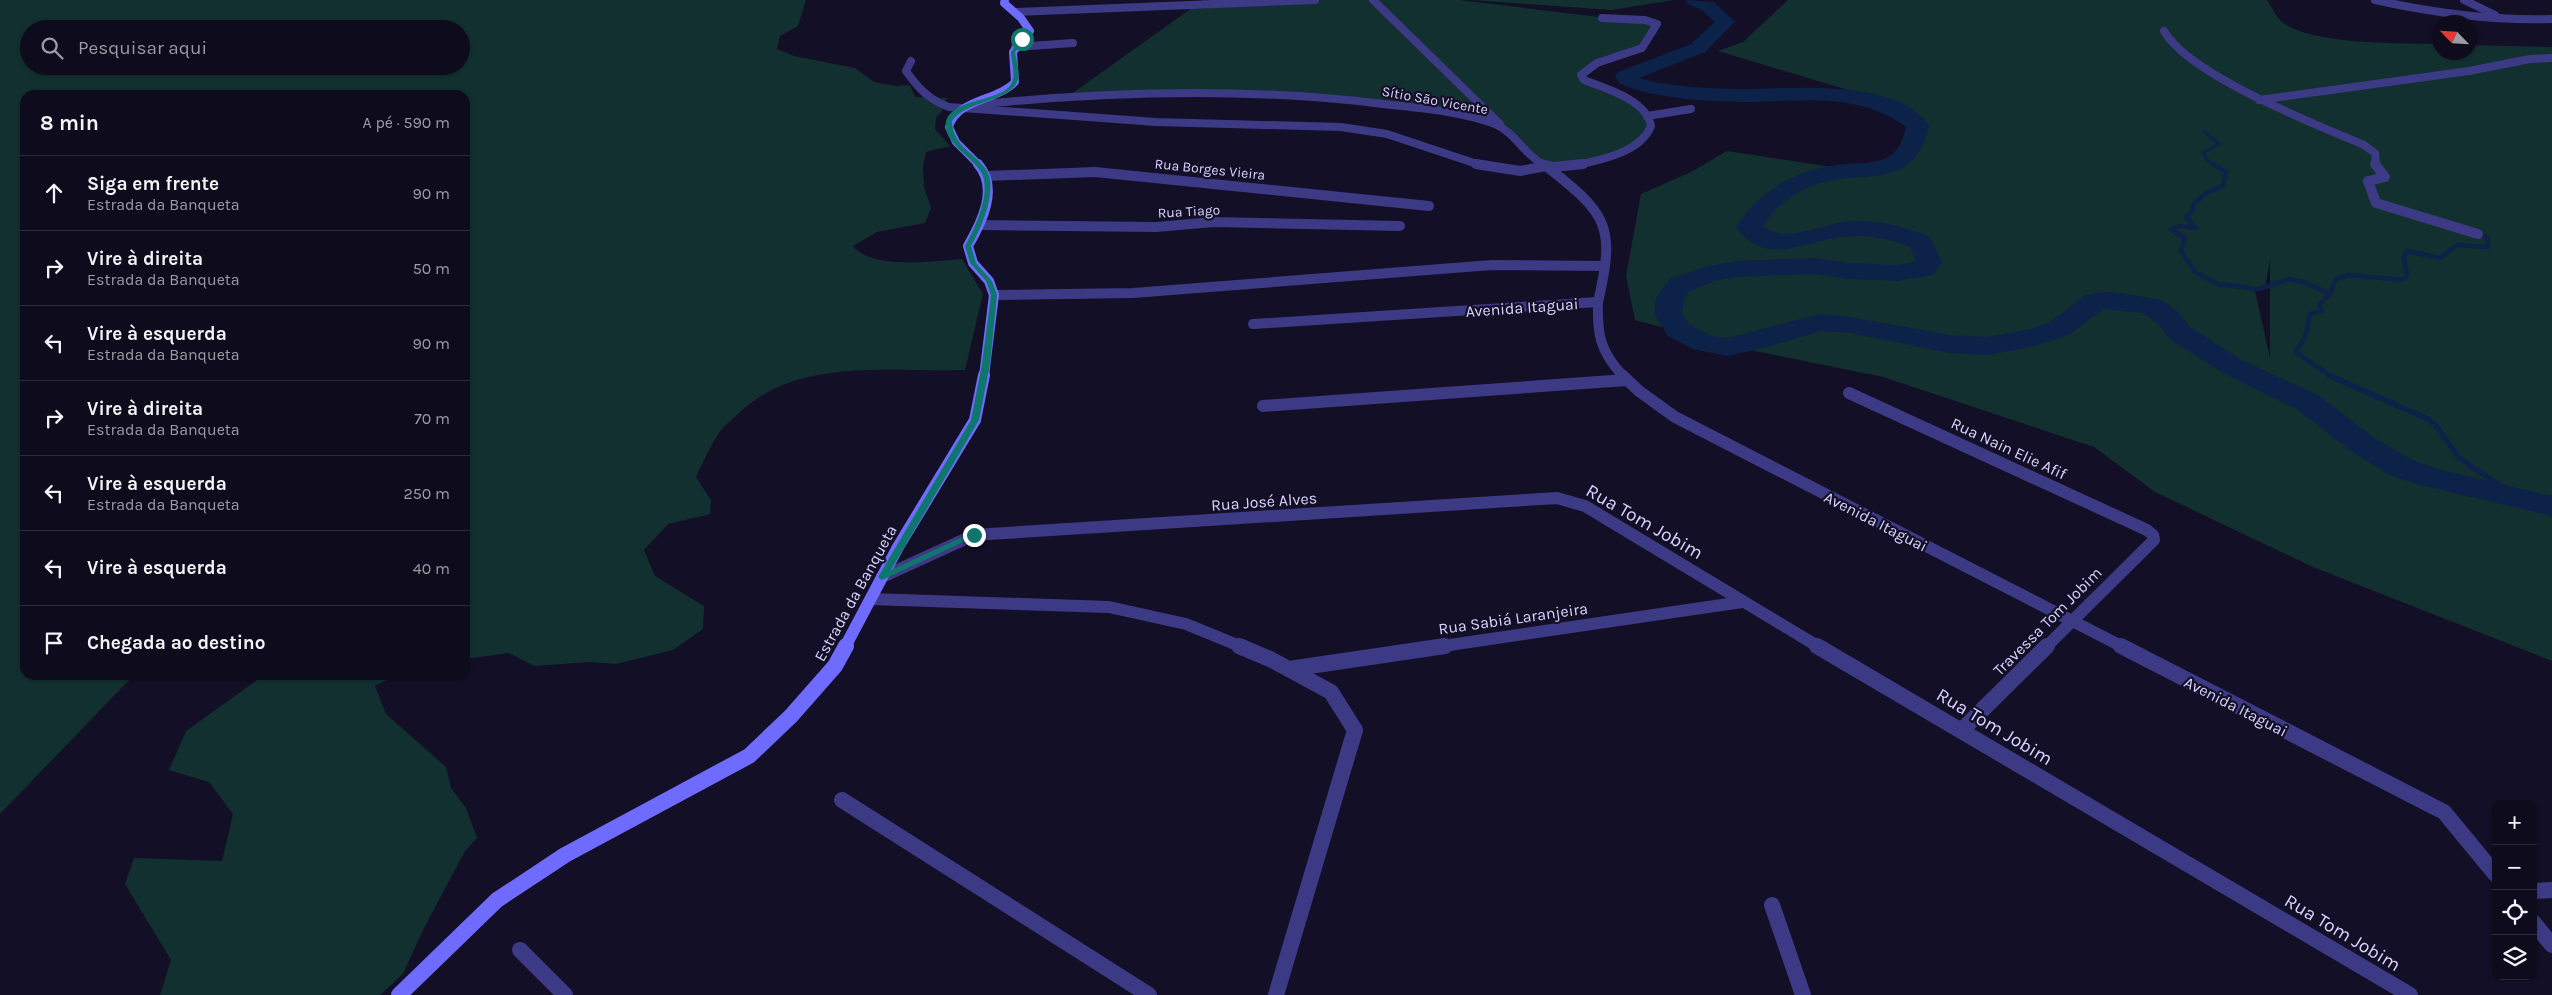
<!DOCTYPE html>
<html lang="pt">
<meta charset="utf-8">
<style>
body{margin:0;font-family:Karla,sans-serif;background:#1c1929;color:#f1f3f6}
.controls{position:absolute;right:15px;bottom:15px;display:grid;overflow:hidden;border-radius:10px;box-shadow:0 1px 4px #0004}
.controls button{width:45px;height:45px;display:grid;place-items:center;padding:0;border:0;border-bottom:1px solid #2e2b3b;background:#0e0b1c;color:#f1f3f6;font:25px sans-serif}
.compass{position:absolute;left:2432px;top:15px;width:45px;height:45px;border-radius:50%;background:#0e0b1c;box-shadow:0 1px 4px #0004;rotate:295deg}
.stop{position:absolute;width:15px;height:15px;margin:-11px;border:4px solid #0f766e;border-radius:50%;background:#fff}
.stop.end{background:#0f766e;border-color:#fff;box-shadow:0 1px 5px #0008}
.list{margin:0;padding:0;list-style:none}
h2{display:flex;justify-content:space-between;align-items:center;height:65px;margin:0;padding:0 20px;font-size:21px}
h2 small{font-size:16px;font-weight:400;color:#9b9ba3}
.list li{display:grid;grid-template-columns:32px 1fr auto;gap:15px;align-items:center;box-sizing:border-box;height:75px;padding:0 20px;border-top:1px solid #2e2b3b}
.list b{display:block;font-size:19px;white-space:nowrap}
.list p{margin:0;font-size:16px;white-space:nowrap;color:#9b9ba3}
.list em{font-size:16px;font-style:normal;color:#9b9ba3}
.icon{flex:none;width:28px;height:28px;fill:none;stroke:currentColor;stroke-width:2;stroke-linecap:round;stroke-linejoin:round}
.map{position:relative;flex:none;width:2552px;height:995px;overflow:hidden}
.search{position:absolute;background:#0e0b1c;box-shadow:0 1px 4px #0004;left:20px;top:20px;width:450px;height:55px;display:flex;align-items:center;gap:12px;box-sizing:border-box;padding:0 18px;border-radius:28px;color:#9b9ba3;font-size:19px}
.panel{position:absolute;background:#0e0b1c;box-shadow:0 1px 4px #0004;left:20px;top:90px;width:450px;height:590px;border-radius:15px}
.map>svg:first-child{display:block}
.green{fill:#12302f;fill-rule:evenodd}
.lines{fill:none;stroke-linecap:round;stroke-linejoin:round}
.stream-far2{stroke:#0c2248;stroke-width:3}
.stream-far1{stroke:#0c2248;stroke-width:4.5}
.stream{stroke:#0c2248;stroke-width:5.5}
.river{fill:#0c2248;fill-rule:evenodd}
.street-far3{stroke:#3d3a85;stroke-width:8}
.street-far2{stroke:#3d3a85;stroke-width:10}
.street-far1{stroke:#3d3a85;stroke-width:12}
.street{stroke:#3d3a85;stroke-width:16}
.secondary-far3{stroke:#6f6bff;stroke-width:8}
.secondary-far2{stroke:#6f6bff;stroke-width:10}
.secondary-far1{stroke:#6f6bff;stroke-width:12}
.secondary{stroke:#6f6bff;stroke-width:16}
.route{fill:#0f766e}
.labels{text-anchor:middle;stroke-width:4.5;stroke-linejoin:round;paint-order:stroke}
.far-street-label{font-size:14px;fill:#d9d4ff;stroke:#130f26}
.street-label{font-size:16px;fill:#d9d4ff;stroke:#130f26}
.near-street-label{font-size:19px;fill:#d9d4ff;stroke:#130f26}
</style>
<div class="map">
<svg width="2552" height="995" viewBox="0 0 2552 995">
<rect width="100%" height="100%" fill="#130f26"/>
<g class="green">
<path d="M0 0H806L798 26 780 36 777 49 794 56 855 68 874 82 895 86 910 85 915 97 948 98 939 107 943 110 936 117 935 129 950 146 926 152 923 167 924 187 931 208 925 223 877 232 853 246C872 270 933 261 962 259L983 294 965 370C889 373 798 356 738 414 732 420 723 426 719 433 710 446 703 463 696 477L711 500 710 514 668 524 644 550 655 576 704 606 703 629 673 650 616 664 589 662 534 666 509 653 465 659V95H25V675H134L0 814ZM29 29H461V66H29Z"/>
<path d="M1203 0H1459L1657 24 1642 48 1597 63 1582 74 1623 95 1652 125 1629 149 1568 167 1535 158 1507 131 1474 118 1314 96 1067 97Z"/>
<path d="M1471 0H1674L1611 10Z"/>
<path d="M1788 0H2267C2271 6 2276 17 2282 22 2312 45 2401 43 2439 44L2440 52H2470V45L2552 47V661L2313 567 2155 492 2094 447 1883 377 1745 349 1635 320 1626 276 1641 194 1691 172 1727 151 1825 166 1859 168 1902 156 1918 120 1904 107 1718 51 1743 42ZM2270 260V358L2255 291 2265 288Z"/>
<path d="M264 675H397L375 686 386 714 446 767 451 788 466 808 477 838 465 851 423 930 403 974 380 995H160L171 960 125 884 134 858 222 861 233 814 209 782 169 770 186 731Z"/>
</g>
<g class="lines">
<path class="stream-far2" d="M2204 131 2219 144 2203 153 2207 160 2215 165"/>
<g class="stream-far1">
<path d="M2213 164 2226 172 2223 186 2208 192 2193 204V210L2186 217 2196 228 2180 226 2171 230 2185 238 2181 251 2195 272 2218 284 2259 289 2290 279 2306 283 2330 294"/>
<path d="M2331 376 2295 352 2305 338 2310 314 2322 311 2319 305 2330 294 2336 279 2349 275 2403 280 2407 276 2404 257 2407 251 2440 258 2457 245 2488 247V237L2477 233"/>
</g>
<path class="stream" d="M2328 375 2428 419 2437 427 2459 458 2520 499"/>
<path class="river" d="M1685 0 1714 2 1735 22 1705 52 1639 78C1668 87 1718 89 1749 89 1797 88 1897 79 1929 125 1926 137 1922 150 1913 160 1895 178 1863 176 1840 179 1809 183 1779 199 1763 226 1786 246 1826 221 1855 221 1881 220 1906 227 1930 237L1942 262 1933 275 1897 281 1849 279 1814 274 1737 277 1714 281 1690 291 1684 299 1682 313 1689 324 1711 336 1728 338 1820 314 1850 317 1949 335 1987 337 2026 330 2049 323 2086 295 2096 293 2113 292 2151 298 2161 300 2178 312 2190 327 2243 361 2320 396 2373 437 2412 460 2438 469 2552 496V516L2416 484 2388 474 2351 451 2298 410 2223 373 2196 356 2170 339 2158 324 2143 313 2103 309 2069 335 2031 347 1987 355 1949 353 1850 333 1821 331 1771 346 1728 356 1693 349 1668 336 1654 313 1656 298 1670 279 1708 266 1737 261 1814 258 1849 263 1897 265 1916 262 1910 247C1888 238 1866 234 1842 237 1805 241 1765 268 1736 227 1762 188 1799 168 1845 164 1860 163 1876 164 1890 156 1900 149 1903 138 1906 127 1859 92 1803 101 1748 102 1708 102 1657 99 1620 84L1615 76 1618 72 1691 44 1715 22 1702 10 1688 4Z"/>
<g class="street-far3">
<path d="M1373 0 1500 124"/>
<path d="M2375 0C2434 13 2492 21 2552 19"/>
<path d="M2464 0 2495 15"/>
<path d="M1015 12 1315 0"/>
<path d="M2164 31C2189 75 2315 124 2364 145L2375 153 2376 165"/>
<path d="M1015 47 1073 43"/>
<path d="M911 61 906 71C918 88 929 100 949 107L1156 122 1341 127 1387 134 1480 165"/>
<path d="M2259 100 2469 71 2530 59 2552 58"/>
<path d="M974 105C1110 91 1247 87 1383 104 1419 108 1460 111 1495 124 1516 133 1524 155 1544 165"/>
<path d="M1647 116 1691 109"/>
<path d="M1577 165C1601 160 1641 152 1651 126 1647 100 1605 88 1584 80L1581 75 1597 63 1642 48 1657 24 1645 20 1602 18"/>
</g>
<g class="street-far2">
<path d="M1476 164 1520 171 1546 166C1607 214 1616 225 1598 302"/>
<path d="M1541 164 1554 167 1583 164"/>
<path d="M2375 164 2385 177 2368 181 2376 203 2478 234"/>
<path d="M987 176 1095 172 1429 206"/>
<path d="M980 225 1156 227 1214 222 1400 226"/>
<path d="M994 295 1133 293 1492 265 1605 266"/>
<path d="M1253 324 1598 302C1597 335 1600 351 1623 376"/>
</g>
<g class="street-far1">
<path d="M1622 375 1639 391 1675 417 2123 647"/>
<path d="M1849 393 2147 530 2153 535 2154 540 2046 647"/>
<path d="M1263 406 1627 380"/>
<path d="M882 577 974 535 1557 498 1585 506 1819 647"/>
<path d="M871 599 1109 607 1186 624 1242 647"/>
<path d="M1436 647 1742 602"/>
</g>
<g class="street">
<path d="M1239 646 1270 659 1331 692 1355 730 1276 995"/>
<path d="M1817 646 2410 995"/>
<path d="M2121 646 2444 812 2496 875"/>
<path d="M1289 669 1445 646"/>
<path d="M1962 730 2047 646"/>
<path d="M842 800 1149 995"/>
<path d="M2533 891 2552 890"/>
<path d="M1772 905 1803 995"/>
<path d="M2533 922 2552 945"/>
<path d="M520 950 565 995"/>
</g>
<path class="secondary-far3" d="M979 165 956 142 949 127C957 99 997 101 1015 82L1013 52 1030 31 1021 18 1004 3 1005 0"/>
<path class="secondary-far2" d="M978 164C999 188 982 222 968 246L973 263 989 281 994 295 984 376"/>
<path class="secondary-far1" d="M845 647 898 547 975 420 984 375"/>
<path class="secondary" d="M399 995 497 900 565 855 749 756 791 716 835 666 846 646"/>
</g>
<path class="route" d="M1021 38 1025 39 1015 52C1016 60 1020 72 1018 79 1013 102 966 100 952 121 952 146 976 153 987 171 998 190 981 229 971 246L976 263 992 281 997 295 990 364 979 420 891 570 971 533 978 535 882 580 878 577 971 420 982 364 991 295 986 281 970 263 965 246C975 228 991 194 982 174 976 159 942 143 946 122 952 96 1009 103 1013 79 1015 71 1011 60 1011 52Z"/>
<g class="labels">
<g class="far-street-label">
<text transform="translate(1435 100) rotate(10)" y="5">Sítio São Vicente</text>
<text transform="translate(1210 169) rotate(6)" y="5">Rua Borges Vieira</text>
<text transform="translate(1189 211) rotate(-3)" y="5">Rua Tiago</text>
</g>
<g class="street-label">
<text transform="translate(1522 307) rotate(-4)" y="6">Avenida Itaguai</text>
<text transform="translate(2009 448) rotate(25)" y="6">Rua Nain Elie Afif</text>
<text transform="translate(1264 501) rotate(-4)" y="6">Rua José Alves</text>
<text transform="translate(1876 521) rotate(27)" y="6">Avenida Itaguai</text>
<text transform="translate(855 593) rotate(-61)" y="6">Estrada da Banqueta</text>
<text transform="translate(1513 618) rotate(-8)" y="6">Rua Sabiá Laranjeira</text>
<text transform="translate(2047 621) rotate(-45)" y="6">Travessa Tom Jobim</text>
<text transform="translate(2236 706) rotate(27)" y="6">Avenida Itaguai</text>
</g>
<g class="near-street-label">
<text transform="translate(1645 521) rotate(30)" y="7">Rua Tom Jobim</text>
<text transform="translate(1995 726) rotate(31)" y="7">Rua Tom Jobim</text>
<text transform="translate(2343 932) rotate(31)" y="7">Rua Tom Jobim</text>
</g>
</g>
</svg>
<div class="controls">
<button>+</button>
<button>−</button>
<button><svg class="icon" aria-label="locate" viewBox="0 0 24 24"><circle cx="12" cy="12" r="6"/><path d="M12 2v4M12 18v4M2 12h4M18 12h4"/></svg></button>
<button><svg class="icon" aria-label="layers" viewBox="0 0 24 24"><path d="M12 4l9 5-9 5-9-5zM3 14l9 5 9-5"/></svg></button>
</div>
<svg class="compass" viewBox="-18 -18 36 36"><path d="M0-13l5 13h-10z" fill="#e53935"/><path d="M0 13l5-13h-10z" fill="#9b9ba3"/></svg>
<div class="stop" style="left:1022px;top:39px"></div>
<div class="stop end" style="left:974px;top:535px"></div>
<div class="search"><svg class="icon" aria-label="search" viewBox="0 0 24 24"><circle cx="10" cy="10" r="6"/><path d="M15 15l6 6"/></svg>Pesquisar aqui</div>
<section class="panel">
<h2>8 min<small>A pé · 590 m</small></h2>
<ul class="list">
<li><svg class="icon" aria-label="ahead" viewBox="0 0 24 24"><path d="M12 20V5M6 11l6-6 6 6"/></svg><div><b>Siga em frente</b><p>Estrada da Banqueta</p></div><em>90 m</em></li>
<li><svg class="icon" aria-label="right" viewBox="0 0 24 24"><path d="M7 20v-9h11M14 6l5 5-5 5"/></svg><div><b>Vire à direita</b><p>Estrada da Banqueta</p></div><em>50 m</em></li>
<li><svg class="icon" aria-label="left" viewBox="0 0 24 24"><path d="M17 20v-9H6M10 6l-5 5 5 5"/></svg><div><b>Vire à esquerda</b><p>Estrada da Banqueta</p></div><em>90 m</em></li>
<li><svg class="icon" aria-label="right" viewBox="0 0 24 24"><path d="M7 20v-9h11M14 6l5 5-5 5"/></svg><div><b>Vire à direita</b><p>Estrada da Banqueta</p></div><em>70 m</em></li>
<li><svg class="icon" aria-label="left" viewBox="0 0 24 24"><path d="M17 20v-9H6M10 6l-5 5 5 5"/></svg><div><b>Vire à esquerda</b><p>Estrada da Banqueta</p></div><em>250 m</em></li>
<li><svg class="icon" aria-label="left" viewBox="0 0 24 24"><path d="M17 20v-9H6M10 6l-5 5 5 5"/></svg><div><b>Vire à esquerda</b></div><em>40 m</em></li>
<li><svg class="icon" aria-label="arrive" viewBox="0 0 24 24"><path d="M6 21V4h12l-3 4 3 4H6"/></svg><div><b>Chegada ao destino</b></div></li>
</ul>
</section>
</div>
